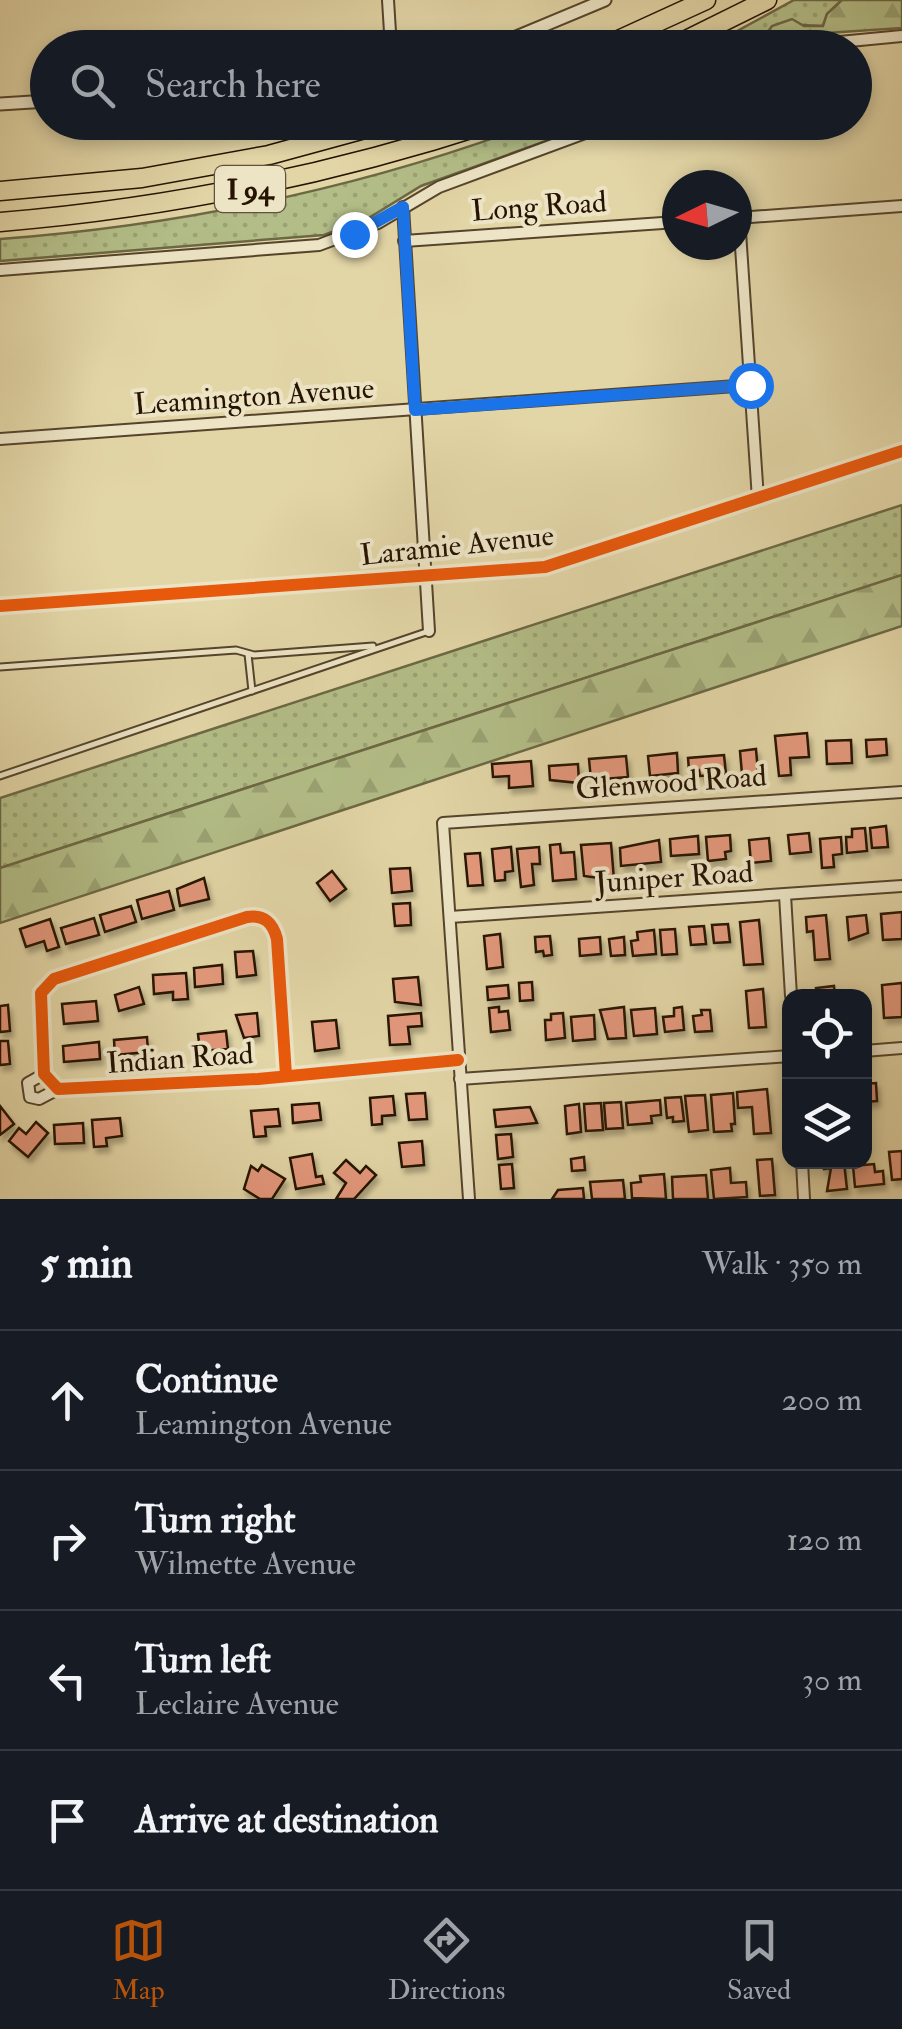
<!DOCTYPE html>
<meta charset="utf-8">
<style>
body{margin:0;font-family:"IM FELL Double Pica",serif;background:#20242c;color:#f1f3f6}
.controls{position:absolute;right:30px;bottom:30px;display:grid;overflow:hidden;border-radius:20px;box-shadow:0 5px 15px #0003}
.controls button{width:90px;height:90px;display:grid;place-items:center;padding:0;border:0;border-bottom:2px solid #363941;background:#171b24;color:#f1f3f6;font:50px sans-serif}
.compass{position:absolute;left:662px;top:170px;width:90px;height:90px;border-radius:50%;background:#171b24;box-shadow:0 5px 15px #0003;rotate:265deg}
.stop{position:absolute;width:30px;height:30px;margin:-22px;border:8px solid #1a73e8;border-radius:50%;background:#fff}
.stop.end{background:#1a73e8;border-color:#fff;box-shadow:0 2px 10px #0008}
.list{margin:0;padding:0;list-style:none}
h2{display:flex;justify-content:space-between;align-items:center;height:130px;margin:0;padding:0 40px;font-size:42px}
h2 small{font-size:32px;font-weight:400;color:#9ea1a6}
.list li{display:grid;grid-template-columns:65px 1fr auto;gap:30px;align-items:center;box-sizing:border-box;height:140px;padding:0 40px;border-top:2px solid #363941}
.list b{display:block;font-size:38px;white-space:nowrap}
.list p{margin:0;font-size:32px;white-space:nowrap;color:#9ea1a6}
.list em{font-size:32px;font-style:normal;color:#9ea1a6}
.icon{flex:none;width:55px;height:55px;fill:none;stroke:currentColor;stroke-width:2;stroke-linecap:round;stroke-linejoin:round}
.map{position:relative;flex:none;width:902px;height:1199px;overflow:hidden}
.search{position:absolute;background:#171b24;box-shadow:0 5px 15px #0003;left:30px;right:30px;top:30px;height:110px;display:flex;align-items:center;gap:25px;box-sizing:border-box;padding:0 35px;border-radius:55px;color:#9ea1a6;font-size:38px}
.sheet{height:690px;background:#171b24}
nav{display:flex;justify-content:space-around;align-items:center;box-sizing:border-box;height:140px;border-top:2px solid #363941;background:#171b24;font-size:28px;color:#9ea1a6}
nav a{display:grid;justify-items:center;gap:5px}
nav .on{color:#b45309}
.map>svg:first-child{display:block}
.grass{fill:url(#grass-dots);stroke:#6c6844;stroke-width:2.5}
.forest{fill:url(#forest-firs);stroke:#6c6844;stroke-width:2.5}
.building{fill:#e3987b;stroke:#261302;stroke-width:2.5;filter:url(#shadow)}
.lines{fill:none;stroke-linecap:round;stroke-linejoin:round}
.service-casing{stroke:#55442b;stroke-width:9}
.minor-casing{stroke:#55442b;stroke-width:14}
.tertiary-casing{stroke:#55442b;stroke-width:15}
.motorway-casing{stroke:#261302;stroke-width:21}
.service{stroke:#ece4c5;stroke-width:5}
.minor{stroke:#ece4c5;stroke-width:10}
.tertiary{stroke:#ece4c5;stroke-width:11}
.motorway{stroke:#e2d5a6;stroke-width:18}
.cycleway-casing{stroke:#ece4c5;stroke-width:19}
.cycleway{stroke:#e8590c;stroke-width:12}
.route{stroke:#1a73e8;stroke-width:12}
.labels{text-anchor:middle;stroke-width:8;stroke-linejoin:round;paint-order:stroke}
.shield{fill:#ece4c5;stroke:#61523c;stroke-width:2.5}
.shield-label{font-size:28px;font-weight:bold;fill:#261302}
.street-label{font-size:30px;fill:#261302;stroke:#ece4c5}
</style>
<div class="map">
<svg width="902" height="1199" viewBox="0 0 902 1199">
<defs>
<pattern id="grass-dots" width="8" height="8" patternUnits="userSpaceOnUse" patternTransform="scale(2.5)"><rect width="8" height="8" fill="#b3bd87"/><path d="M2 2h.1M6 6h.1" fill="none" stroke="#9aa273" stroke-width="1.8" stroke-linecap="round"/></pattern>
<pattern id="forest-firs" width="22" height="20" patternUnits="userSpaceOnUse" patternTransform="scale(2.5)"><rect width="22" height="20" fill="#b3bd87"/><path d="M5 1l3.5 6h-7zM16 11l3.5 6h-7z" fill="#9aa273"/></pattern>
<filter id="shadow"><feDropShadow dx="3" dy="5.5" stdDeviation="2.5" flood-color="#0004"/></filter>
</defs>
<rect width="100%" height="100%" fill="#e2d5a6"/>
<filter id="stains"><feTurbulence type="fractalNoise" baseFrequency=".002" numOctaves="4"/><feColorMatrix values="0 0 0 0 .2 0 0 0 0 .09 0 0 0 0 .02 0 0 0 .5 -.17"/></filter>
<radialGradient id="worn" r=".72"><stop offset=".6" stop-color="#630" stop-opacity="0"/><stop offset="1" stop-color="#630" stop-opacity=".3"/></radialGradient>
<g class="grass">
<path d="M794 0H842L827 14 823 26 777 24 751 47 706 48Z"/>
<path d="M535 123H596L421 186 367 219 324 235 0 261V239C183 225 363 188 535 123Z"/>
<path d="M902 505V575L0 868V798Z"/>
</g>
<g class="forest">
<path d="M842 0H902V28L796 35 761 42 772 26 792 19 804 26H823L827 14Z"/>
<path d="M902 575V626L0 923V868Z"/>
</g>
<g class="building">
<path d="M807 733 809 757 790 758 791 775 779 776 775 736Z"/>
<path d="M886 739 887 755 867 757 866 740Z"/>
<path d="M851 740 852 763 827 764 826 741Z"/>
<path d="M756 749 758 773 742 774 740 751Z"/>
<path d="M677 753 678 773 650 776 648 756Z"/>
<path d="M724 755 726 774 700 776 699 770H689L688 758Z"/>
<path d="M626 756 628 777 591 780 589 759Z"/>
<path d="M531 761 533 786 509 788V776L493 777 492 764Z"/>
<path d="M578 764 579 783 550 780 549 766Z"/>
<path d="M886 826 888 847 872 848 870 828Z"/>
<path d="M865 828 867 851 847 853 846 837H852V829Z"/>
<path d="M809 833 811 852 790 854 788 835Z"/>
<path d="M730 835 731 851 725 852 726 859 708 861 706 837Z"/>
<path d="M698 836 699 854 671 856 670 839Z"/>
<path d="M841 837 842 854 833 855 834 867 822 868 820 839Z"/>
<path d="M769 838 771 861 751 863 749 840Z"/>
<path d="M659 840 661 862 621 866 620 848Z"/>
<path d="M611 843 614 880 584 876 581 845Z"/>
<path d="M560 844 561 853 574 852 576 879 553 881 550 845Z"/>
<path d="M511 847 513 871 505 872V880L495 881 492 849Z"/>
<path d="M539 847 540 864H532L534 885 521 887 517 849Z"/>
<path d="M480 853 483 885 468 886 465 854Z"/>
<path d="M410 868 412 891 392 893 390 869Z"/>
<path d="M332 871 346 889 330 901 317 883Z"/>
<path d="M204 878 209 899 180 906 177 889Z"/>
<path d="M169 891 174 910 142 919 137 900Z"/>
<path d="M410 903 411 925 395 926 393 904Z"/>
<path d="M131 906 136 922 105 932 100 915Z"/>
<path d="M902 912V939L883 940 881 914Z"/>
<path d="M826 915 830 959 815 960 813 931 807 932 806 917Z"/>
<path d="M866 915 868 933 849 940 847 917Z"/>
<path d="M94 918 99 935 66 944 61 928Z"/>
<path d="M50 919 59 947 47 951 44 941 26 947 20 929Z"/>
<path d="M759 920 763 964 744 965 740 922Z"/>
<path d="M728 924 730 942 714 943 712 925Z"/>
<path d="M704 926 706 944 691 945 689 927Z"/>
<path d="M675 929 677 954 662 955 660 930Z"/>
<path d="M654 930 656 954 633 956 631 941 638 940 637 932Z"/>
<path d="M500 934 503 967 487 969 484 936Z"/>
<path d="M550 936 552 955 544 956 543 951 536 952 535 937Z"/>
<path d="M600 937 601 954 580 956 579 939Z"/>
<path d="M624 937 625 955 611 956 609 939Z"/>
<path d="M253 951 256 975 237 977 235 952Z"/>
<path d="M222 965 223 984 195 987 194 968Z"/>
<path d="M186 973 188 999 173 1000V992L154 994 153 975Z"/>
<path d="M418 977 421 1005 395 1002 393 979Z"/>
<path d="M532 982 533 1000 520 1001 519 983Z"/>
<path d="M902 983V1017L884 1018 882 985Z"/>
<path d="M508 985 509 998 488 1000 487 987Z"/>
<path d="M834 986 835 996H817L816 988Z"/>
<path d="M139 987 144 1004 119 1011 115 995Z"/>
<path d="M763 989 766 1027 749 1028 746 991Z"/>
<path d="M96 1001 98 1021 64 1024 62 1004Z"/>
<path d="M8 1005 10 1031 0 1032V1006Z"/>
<path d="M499 1007V1012L508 1011 510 1030 491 1032 489 1008Z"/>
<path d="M624 1007 626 1038 608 1039 600 1010Z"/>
<path d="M682 1007 684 1030 665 1032 663 1017 674 1016V1008Z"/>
<path d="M655 1008 657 1034 634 1036 631 1010Z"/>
<path d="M701 1010H710L712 1031 695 1032 693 1016 702 1015Z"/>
<path d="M257 1013 259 1036 244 1038 236 1015Z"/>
<path d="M421 1013 422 1026 408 1027 410 1044 390 1045 388 1016Z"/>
<path d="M563 1013 565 1038 546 1040 545 1020H551V1014Z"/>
<path d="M594 1015 595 1039 573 1041 571 1017Z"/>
<path d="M336 1020 339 1048 315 1051 312 1022Z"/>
<path d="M226 1031 228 1049 200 1051 198 1034Z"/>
<path d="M147 1037 148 1052 115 1055 114 1040Z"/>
<path d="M0 1041H8L10 1064 0 1065Z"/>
<path d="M99 1042 100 1059 64 1062 63 1046Z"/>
<path d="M876 1083 877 1101 864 1102V1084Z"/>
<path d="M767 1089 771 1133 754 1134 752 1107 738 1108 737 1092Z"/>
<path d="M425 1093 427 1119 409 1120 406 1094Z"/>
<path d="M733 1093 735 1124H731L732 1131 714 1132 711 1095Z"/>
<path d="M705 1095 708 1130 689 1132 685 1096Z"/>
<path d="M393 1096 395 1115 382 1116V1124L372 1125 370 1098Z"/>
<path d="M681 1097 684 1121 673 1122V1117L667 1118 665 1098Z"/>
<path d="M660 1100 661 1115 651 1116 652 1123 628 1125 626 1103Z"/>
<path d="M621 1102 623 1128 606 1129 604 1103Z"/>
<path d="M319 1103 321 1120 293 1123 292 1105Z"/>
<path d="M601 1103 603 1130 586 1131 584 1104Z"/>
<path d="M579 1104 581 1132 567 1134 565 1106Z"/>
<path d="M0 1106 14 1124 0 1135Z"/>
<path d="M530 1107 537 1123 496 1127 494 1110Z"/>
<path d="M278 1109 280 1126 265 1127 266 1136 254 1137 251 1111Z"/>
<path d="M120 1118 122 1136 106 1138 107 1146 94 1147 92 1120Z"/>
<path d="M36 1122 48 1133 28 1157 9 1141 19 1128 26 1134Z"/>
<path d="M83 1123 84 1143 55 1144 54 1125Z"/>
<path d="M511 1134 513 1157 498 1159 496 1135Z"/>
<path d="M422 1141 424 1165 402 1167 399 1143Z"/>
<path d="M902 1151V1179L892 1180 889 1152Z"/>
<path d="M312 1154 316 1177 322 1176 324 1184 296 1189 290 1158Z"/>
<path d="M584 1157 585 1170 572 1171 571 1159Z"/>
<path d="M772 1159 775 1195 760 1196 757 1160Z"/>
<path d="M346 1160 360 1173 366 1166 376 1175 354 1199H336L346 1183 334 1173Z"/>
<path d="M823 1162H844L847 1189 827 1191 831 1168 824 1169Z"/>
<path d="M512 1164 514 1188 501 1189 499 1165Z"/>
<path d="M874 1164 875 1172 883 1171 884 1184 855 1187 853 1166Z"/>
<path d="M262 1165 285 1179 272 1199H260L244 1189 251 1166 258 1171Z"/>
<path d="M730 1168 731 1183 746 1182 747 1197 714 1199 711 1170Z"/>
<path d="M664 1174 666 1199 632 1198 631 1183 641 1182 640 1176Z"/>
<path d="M706 1175 708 1199H673L672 1177Z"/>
<path d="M623 1180 625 1199H592L590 1182Z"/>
<path d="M583 1188 584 1199H552L558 1190Z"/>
</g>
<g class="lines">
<g class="service-casing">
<g id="service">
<path d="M248 654 252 691"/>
<path d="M0 667 236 650 254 655 373 646"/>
<path d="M0 776 429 631"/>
</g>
</g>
<g class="minor-casing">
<g id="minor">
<path d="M388 0 391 48"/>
<path d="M777 48 902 36"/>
<path d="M403 207 429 631"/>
<path d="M739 217 758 499"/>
<path d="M737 218 902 206"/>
<path d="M404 241 677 222"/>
<path d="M0 270 319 245 378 223 439 187 615 122"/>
<path d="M0 439 750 385"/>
<path d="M785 895 791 996"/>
<path d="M450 917 902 886"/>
<path d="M864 1051 902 1048"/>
<path d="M44 1074 28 1083 30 1097 39 1099 58 1089"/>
<path d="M286 1075 277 939C273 923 264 914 247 917L54 979 41 993 44 1074 58 1089 258 1079 458 1060"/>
<path d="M460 1079 790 1056"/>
<path d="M802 1162 804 1199"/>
<path d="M469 1199 443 823 902 792"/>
</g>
</g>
<g class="tertiary-casing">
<g id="tertiary">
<path d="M490 48 605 0"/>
<path d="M0 104 48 101"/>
<path d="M0 606 545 567 902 451"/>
</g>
</g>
<g class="motorway-casing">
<g id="motorway">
<path d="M601 48 706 0"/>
<path d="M670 48 767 0"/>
<path d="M0 191 142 178 269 155 390 122"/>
<path d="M0 222C170 208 331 175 493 122"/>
</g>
</g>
<use href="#service" class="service"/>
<use href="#minor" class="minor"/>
<use href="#tertiary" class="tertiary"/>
<use href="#motorway" class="motorway"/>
<g class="cycleway-casing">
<g id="cycleway">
<path d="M0 606 545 567 902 451"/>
<path d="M286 1075 277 939C273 923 264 914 247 917L54 979 41 993 44 1074 58 1089 258 1079 458 1060"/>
</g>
</g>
<use href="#cycleway" class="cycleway"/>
</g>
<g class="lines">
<path class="route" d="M354 234 403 207 415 410 750 385"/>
</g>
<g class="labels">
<rect class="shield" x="215" y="166" width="70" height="46" rx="8"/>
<g class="shield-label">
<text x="250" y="199">I 94</text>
</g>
<g class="street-label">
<text transform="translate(539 206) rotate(-4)" y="10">Long Road</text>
<text transform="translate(254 396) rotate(-4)" y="10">Leamington Avenue</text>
<text transform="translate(457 545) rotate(-6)" y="10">Laramie Avenue</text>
<text transform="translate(671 782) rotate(-4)" y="10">Glenwood Road</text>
<text transform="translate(674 877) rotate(-4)" y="10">Juniper Road</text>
<text transform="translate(180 1058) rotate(-4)" y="10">Indian Road</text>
</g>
</g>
<rect width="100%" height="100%" filter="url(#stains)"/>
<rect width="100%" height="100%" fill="url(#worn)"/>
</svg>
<div class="controls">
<button><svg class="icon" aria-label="locate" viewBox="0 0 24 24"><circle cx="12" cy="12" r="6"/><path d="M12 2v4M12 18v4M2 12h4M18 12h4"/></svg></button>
<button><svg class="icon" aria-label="layers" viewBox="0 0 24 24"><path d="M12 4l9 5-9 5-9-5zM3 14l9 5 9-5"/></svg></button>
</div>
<svg class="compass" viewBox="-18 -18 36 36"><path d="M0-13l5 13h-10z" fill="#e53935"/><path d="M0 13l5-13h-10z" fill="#9ea1a6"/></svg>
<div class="stop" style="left:750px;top:385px"></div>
<div class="stop end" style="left:354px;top:234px"></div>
<div class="search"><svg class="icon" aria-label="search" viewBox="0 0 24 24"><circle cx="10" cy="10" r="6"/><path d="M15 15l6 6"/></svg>Search here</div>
</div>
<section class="sheet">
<h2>5 min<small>Walk · 350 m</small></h2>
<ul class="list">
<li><svg class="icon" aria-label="ahead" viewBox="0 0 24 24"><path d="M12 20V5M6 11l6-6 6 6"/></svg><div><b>Continue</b><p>Leamington Avenue</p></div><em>200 m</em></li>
<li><svg class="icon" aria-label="right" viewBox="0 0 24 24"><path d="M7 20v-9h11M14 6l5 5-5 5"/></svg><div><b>Turn right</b><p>Wilmette Avenue</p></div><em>120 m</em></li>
<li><svg class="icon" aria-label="left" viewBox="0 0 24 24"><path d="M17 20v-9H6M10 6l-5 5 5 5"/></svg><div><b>Turn left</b><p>Leclaire Avenue</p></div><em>30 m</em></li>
<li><svg class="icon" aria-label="arrive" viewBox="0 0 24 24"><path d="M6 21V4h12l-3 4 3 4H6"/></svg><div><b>Arrive at destination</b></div></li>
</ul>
</section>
<nav>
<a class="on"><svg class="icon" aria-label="map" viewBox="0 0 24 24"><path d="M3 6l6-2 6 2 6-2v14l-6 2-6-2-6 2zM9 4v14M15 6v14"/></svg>Map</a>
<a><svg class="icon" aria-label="directions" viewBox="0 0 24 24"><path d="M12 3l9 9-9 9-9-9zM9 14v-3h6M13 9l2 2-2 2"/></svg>Directions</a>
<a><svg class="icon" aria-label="saved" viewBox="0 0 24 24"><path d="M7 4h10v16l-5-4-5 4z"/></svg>Saved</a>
</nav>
